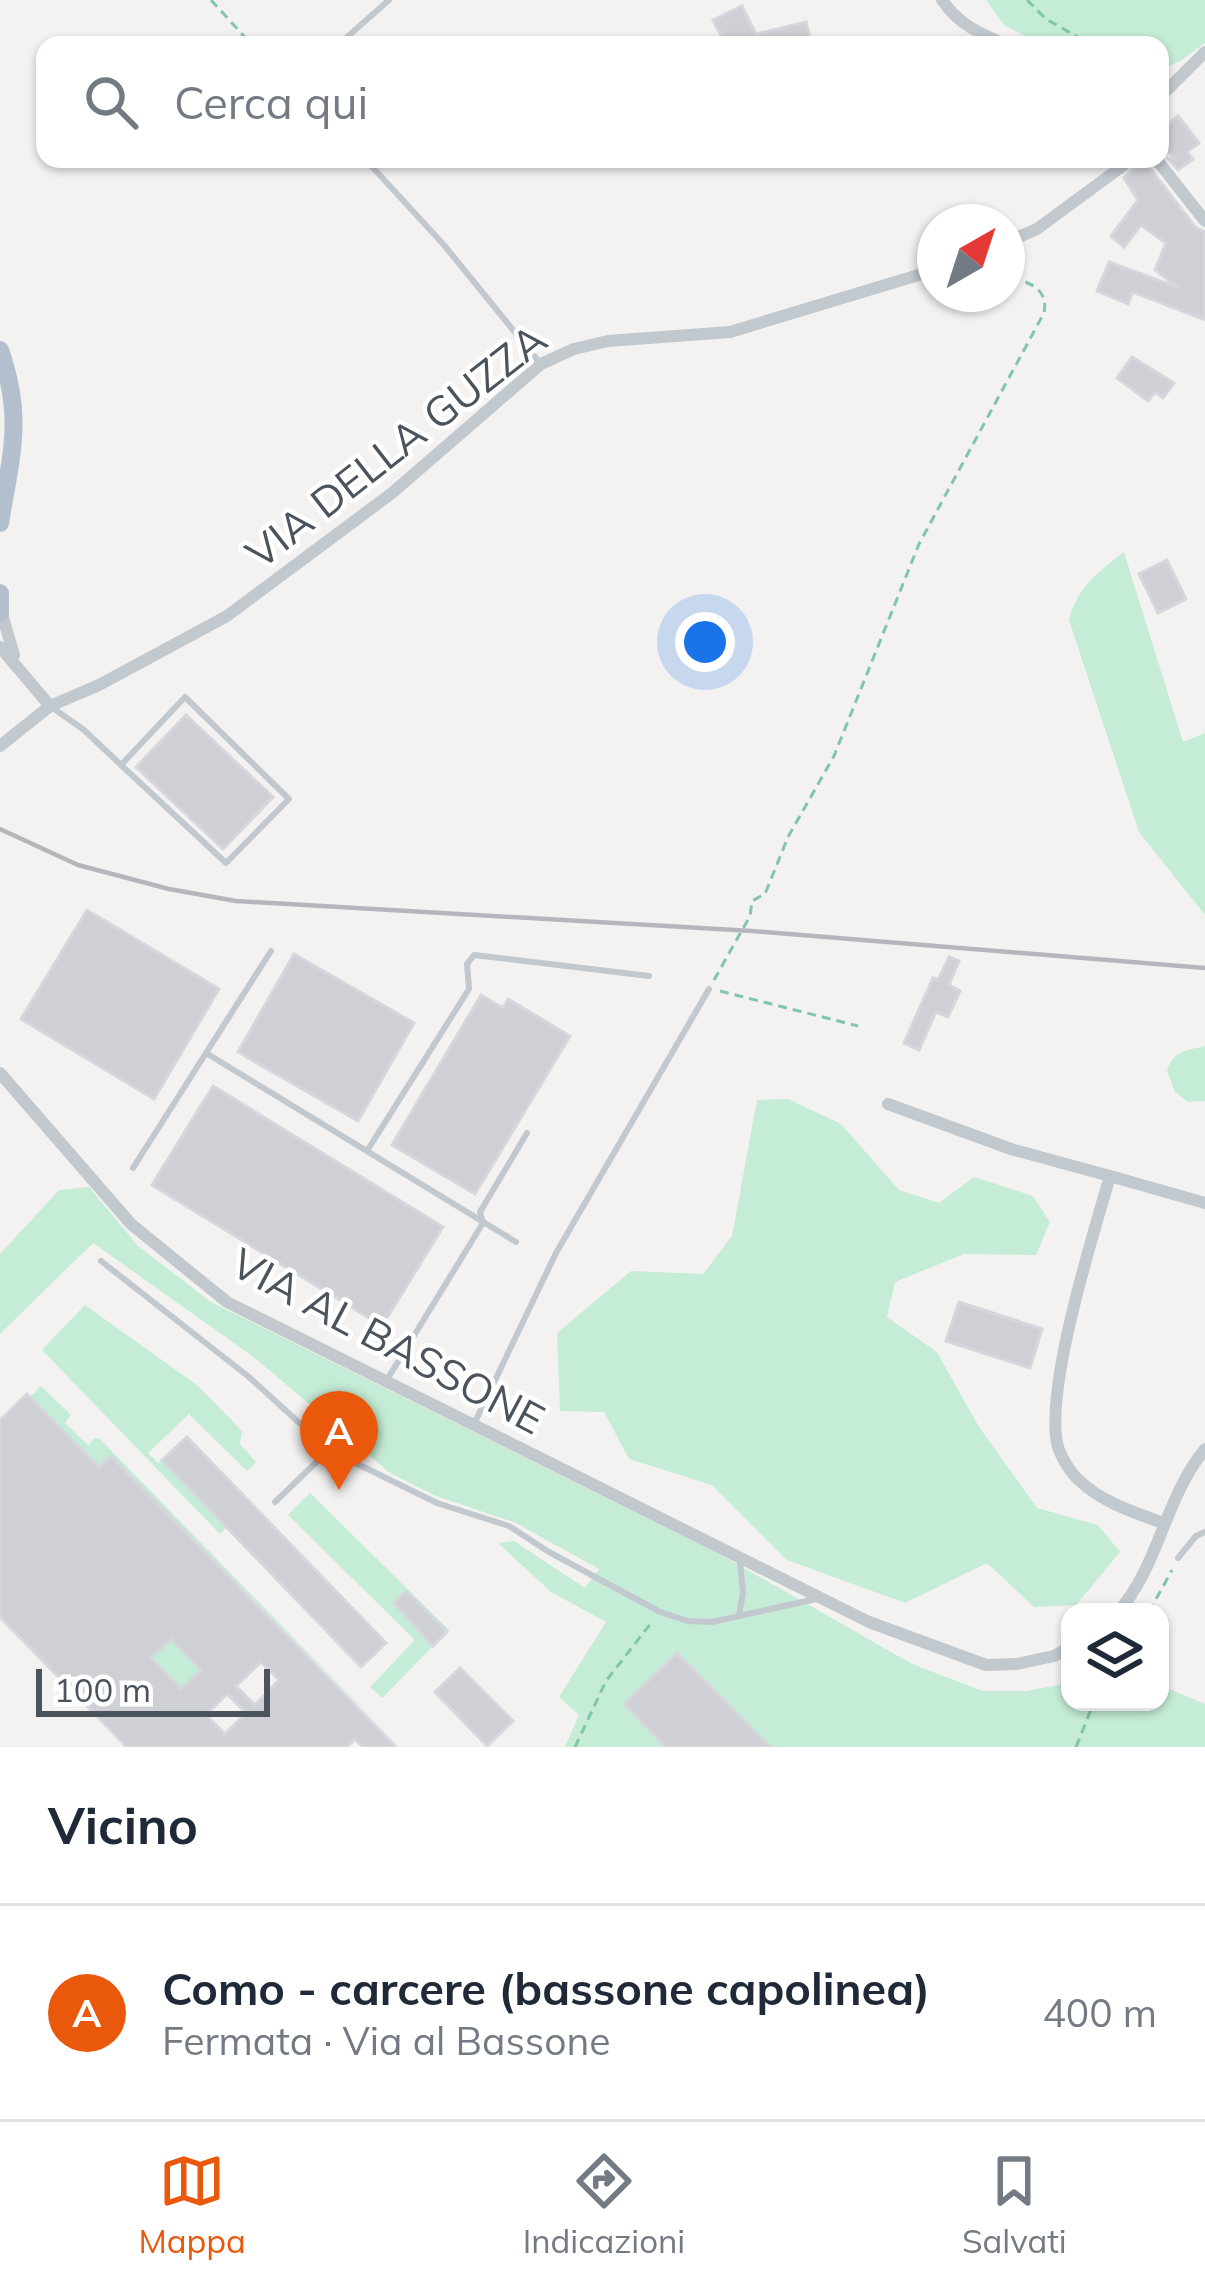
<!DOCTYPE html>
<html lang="it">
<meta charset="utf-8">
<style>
body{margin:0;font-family:Mulish,sans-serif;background:#f6f6f7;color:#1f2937}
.controls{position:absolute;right:36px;bottom:36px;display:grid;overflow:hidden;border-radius:24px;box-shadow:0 3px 9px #0004}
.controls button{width:108px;height:108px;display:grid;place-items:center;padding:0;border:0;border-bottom:3px solid #e0e1e3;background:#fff;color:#1f2937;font:60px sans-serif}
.compass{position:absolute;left:917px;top:204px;width:108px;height:108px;border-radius:50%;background:#fff;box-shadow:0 3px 9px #0004;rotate:39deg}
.scale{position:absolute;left:36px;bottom:30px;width:234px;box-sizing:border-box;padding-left:12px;border:6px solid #4b535d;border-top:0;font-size:33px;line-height:42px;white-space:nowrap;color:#4b535d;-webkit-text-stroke:9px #fff;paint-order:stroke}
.you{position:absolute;left:705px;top:642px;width:42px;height:42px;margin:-30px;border:9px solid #fff;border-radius:50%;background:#1a73e8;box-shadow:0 0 0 18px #1a73e833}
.badge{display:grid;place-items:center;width:78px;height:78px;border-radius:50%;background:#ea580c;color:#fff;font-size:39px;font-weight:700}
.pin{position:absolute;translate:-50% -99px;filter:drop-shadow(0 3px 6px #0008)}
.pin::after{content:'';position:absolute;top:63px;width:42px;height:36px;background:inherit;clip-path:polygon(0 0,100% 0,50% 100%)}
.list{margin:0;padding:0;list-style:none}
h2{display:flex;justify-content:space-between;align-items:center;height:156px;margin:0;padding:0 48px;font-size:51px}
h2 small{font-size:39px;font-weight:400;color:#747a83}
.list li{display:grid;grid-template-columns:78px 1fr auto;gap:36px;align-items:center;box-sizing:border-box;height:216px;padding:0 48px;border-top:3px solid #e0e1e3}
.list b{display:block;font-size:45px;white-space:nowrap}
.list p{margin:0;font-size:39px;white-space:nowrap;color:#747a83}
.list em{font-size:39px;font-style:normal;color:#747a83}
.icon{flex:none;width:66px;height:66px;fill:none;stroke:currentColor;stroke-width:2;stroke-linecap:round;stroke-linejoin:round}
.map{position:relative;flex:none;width:1205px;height:1747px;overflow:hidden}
.search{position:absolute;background:#fff;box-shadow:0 3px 9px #0004;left:36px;right:36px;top:36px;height:132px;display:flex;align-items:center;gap:30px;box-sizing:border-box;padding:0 42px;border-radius:24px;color:#747a83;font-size:45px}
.sheet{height:372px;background:#fff}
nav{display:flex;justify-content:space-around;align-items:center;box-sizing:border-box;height:168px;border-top:3px solid #e0e1e3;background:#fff;font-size:33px;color:#747a83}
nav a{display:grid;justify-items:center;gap:6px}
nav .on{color:#ea580c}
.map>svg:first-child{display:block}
.green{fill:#c5ecd6}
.building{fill:#cfd0d5;stroke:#d6d7dc;stroke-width:3;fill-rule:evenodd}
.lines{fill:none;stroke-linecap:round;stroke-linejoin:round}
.path{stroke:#80c6a8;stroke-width:3;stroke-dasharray:9 6;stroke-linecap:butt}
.service{stroke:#c1c8ce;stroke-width:6}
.minor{stroke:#c1c8ce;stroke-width:12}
.primary{stroke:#b4bfcd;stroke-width:18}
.rail{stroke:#b4b6bb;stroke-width:4.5}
.labels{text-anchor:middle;stroke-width:9;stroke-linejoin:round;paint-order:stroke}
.street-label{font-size:42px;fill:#4b535d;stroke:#fff}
</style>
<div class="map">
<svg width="1205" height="1747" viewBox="0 0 1205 1747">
<rect width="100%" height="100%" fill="#f3f2f1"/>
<g class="green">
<path d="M986 0H1205V43L1180 61 1160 70V45H1043L1004 25Z"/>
<path d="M1124 552 1183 742 1205 733V915L1139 832 1069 620C1077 588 1098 572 1124 552Z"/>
<path d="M1205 1046V1101L1188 1102 1175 1092 1167 1071C1174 1050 1185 1051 1205 1046Z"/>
<path d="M788 1099 841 1124 899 1190 939 1203 974 1177 1033 1196 1050 1222 1036 1255 964 1254 895 1282 887 1317 937 1352 979 1427 1037 1508 1098 1525 1120 1552 1076 1605 1034 1607 987 1563 905 1603 787 1560 712 1485 629 1459 604 1412 560 1411 557 1333 631 1271 703 1274 732 1236 757 1100Z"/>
<path d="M89 1187 138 1246 211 1302 723 1556 912 1664 983 1691H1026L1059 1685 1070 1678V1702H1160V1685L1205 1704V1747H565L579 1715 559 1697 606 1622 551 1592 498 1543 514 1541 585 1588 599 1569 516 1523 436 1496 390 1473 255 1358 93 1243 0 1334V1254L59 1190Z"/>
<path d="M85 1305 197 1385 242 1431 240 1444 256 1462 247 1471 189 1414 148 1453 158 1463 162 1460 227 1527 220 1534 42 1350Z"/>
<path d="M41 1386 71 1415 65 1423 88 1445 95 1438 100 1439 400 1747 112 1456 0 1565 86 1454 30 1397Z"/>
<path d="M310 1493 449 1630 382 1698 370 1687 415 1640 288 1515Z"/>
<path d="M171 1639 201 1670 181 1689 151 1658Z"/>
</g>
<g class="building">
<path d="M742 6 756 34 806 22 812 45H726L713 20Z"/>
<path d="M1178 116 1199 143 1187 152 1193 159 1178 170 1169 159H1175L1160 140V131Z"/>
<path d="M1143 159 1195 227 1205 232V320L1133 292 1128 304 1097 291 1109 262 1179 288 1155 270 1166 243 1141 225 1124 247 1111 236 1138 200 1124 178Z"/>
<path d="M1132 357 1174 383 1163 398 1155 392 1148 401 1117 378Z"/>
<path d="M1167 560 1186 599 1158 613 1139 574Z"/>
<path d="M186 715 273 797 223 849 136 767Z"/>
<path d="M87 910 219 989 154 1099 21 1019Z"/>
<path d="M294 954 414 1023 358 1121 238 1052Z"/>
<path d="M949 957 959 961 949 985 960 991 948 1017 936 1012 919 1050 904 1043 933 978 938 980Z"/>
<path d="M481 995 503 1008 508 999 570 1036 475 1194 392 1145Z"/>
<path d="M213 1086 443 1227 382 1326 152 1185Z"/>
<path d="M959 1302 1042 1329 1030 1368 946 1341Z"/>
<path d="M27 1394 99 1467 111 1456 396 1747H363L355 1739 347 1747H127L0 1617V1420ZM171 1639 201 1670 181 1689 151 1658ZM261 1662 279 1680 255 1705 236 1686ZM227 1694 246 1713 225 1734 206 1715Z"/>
<path d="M187 1437 386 1643 361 1667 162 1460Z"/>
<path d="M406 1591 447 1632 433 1646 394 1603Z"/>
<path d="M677 1653 770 1747H666L624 1704Z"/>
<path d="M460 1668 513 1721 487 1746 435 1692Z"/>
</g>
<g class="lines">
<g class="path">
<path d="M211 0 252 45"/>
<path d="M1027 0 1046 19 1092 45"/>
<path d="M714 980 750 916 752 901 765 894 788 837 834 756 919 544 1044 313C1049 287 1027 282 1007 276"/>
<path d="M720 991 858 1026"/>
<path d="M1149 1612 1172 1570"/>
<path d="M575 1747 606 1681 651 1623"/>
<path d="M1076 1747 1094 1702"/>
</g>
<g class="service">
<path d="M338 45 389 0"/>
<path d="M365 159 444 245 539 362"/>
<path d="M53 708 84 730 121 765 185 697 289 799 226 863 121 765"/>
<path d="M206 1053 271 951"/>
<path d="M367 1151 469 989 467 964 474 955 649 976"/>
<path d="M133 1168 206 1053 516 1242"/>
<path d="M101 1261 249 1377 329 1450 437 1503 509 1526 549 1552 660 1612 688 1621 712 1622 816 1599"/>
<path d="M388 1378 483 1223 480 1212 527 1133"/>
<path d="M475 1422 556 1253 709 989"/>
<path d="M275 1502 329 1450"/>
<path d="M1178 1558 1196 1536 1205 1532"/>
<path d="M739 1616 743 1592 740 1561"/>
</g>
<g class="minor">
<path d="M942 0C959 25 980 34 1008 45"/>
<path d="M1160 97 1205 52"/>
<path d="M1156 159 1205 221"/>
<path d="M1007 242 1037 229 1132 159"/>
<path d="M1 611 14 655"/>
<path d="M0 647 50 706"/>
<path d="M0 746 50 706 99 685 227 616 392 493 541 364 574 349 608 341 730 332 935 270"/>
<path d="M0 1073 131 1224 227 1302 869 1622 986 1665 1017 1664 1054 1656 1070 1647"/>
<path d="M888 1104 1011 1149 1110 1176C1094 1232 1041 1399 1059 1450 1063 1460 1072 1475 1080 1481 1103 1503 1134 1512 1163 1523"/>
<path d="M1110 1176 1205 1203"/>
<path d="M1118 1612C1159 1566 1165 1497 1205 1449"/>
</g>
<g class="primary">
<path d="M0 350C24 419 11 455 0 523"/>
<path d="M0 593V613"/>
</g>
<path class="rail" d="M0 829 78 865 169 889 236 901 752 931 1205 968"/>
</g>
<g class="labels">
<g class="street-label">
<text transform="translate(396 446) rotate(-38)" y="15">VIA DELLA GUZZA</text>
<text transform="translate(388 1341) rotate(28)" y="15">VIA AL BASSONE</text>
</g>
</g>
</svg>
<div class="controls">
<button><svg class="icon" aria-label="layers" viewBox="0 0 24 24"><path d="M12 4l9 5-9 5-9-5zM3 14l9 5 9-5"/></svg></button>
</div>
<svg class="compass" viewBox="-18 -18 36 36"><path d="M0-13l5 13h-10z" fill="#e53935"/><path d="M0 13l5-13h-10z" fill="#747a83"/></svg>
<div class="scale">100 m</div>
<div class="you"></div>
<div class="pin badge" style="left:339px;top:1490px">A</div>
<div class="search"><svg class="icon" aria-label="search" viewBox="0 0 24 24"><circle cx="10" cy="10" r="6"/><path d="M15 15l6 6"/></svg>Cerca qui</div>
</div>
<section class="sheet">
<h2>Vicino<small></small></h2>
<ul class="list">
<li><span class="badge">A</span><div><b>Como - carcere (bassone capolinea)</b><p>Fermata · Via al Bassone</p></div><em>400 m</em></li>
</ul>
</section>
<nav>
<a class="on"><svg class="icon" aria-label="map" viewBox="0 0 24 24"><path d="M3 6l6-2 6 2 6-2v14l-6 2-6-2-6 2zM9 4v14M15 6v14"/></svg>Mappa</a>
<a><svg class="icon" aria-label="directions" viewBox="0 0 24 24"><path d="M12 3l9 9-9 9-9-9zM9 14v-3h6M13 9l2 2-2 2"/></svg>Indicazioni</a>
<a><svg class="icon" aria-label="saved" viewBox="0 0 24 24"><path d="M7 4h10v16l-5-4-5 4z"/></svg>Salvati</a>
</nav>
